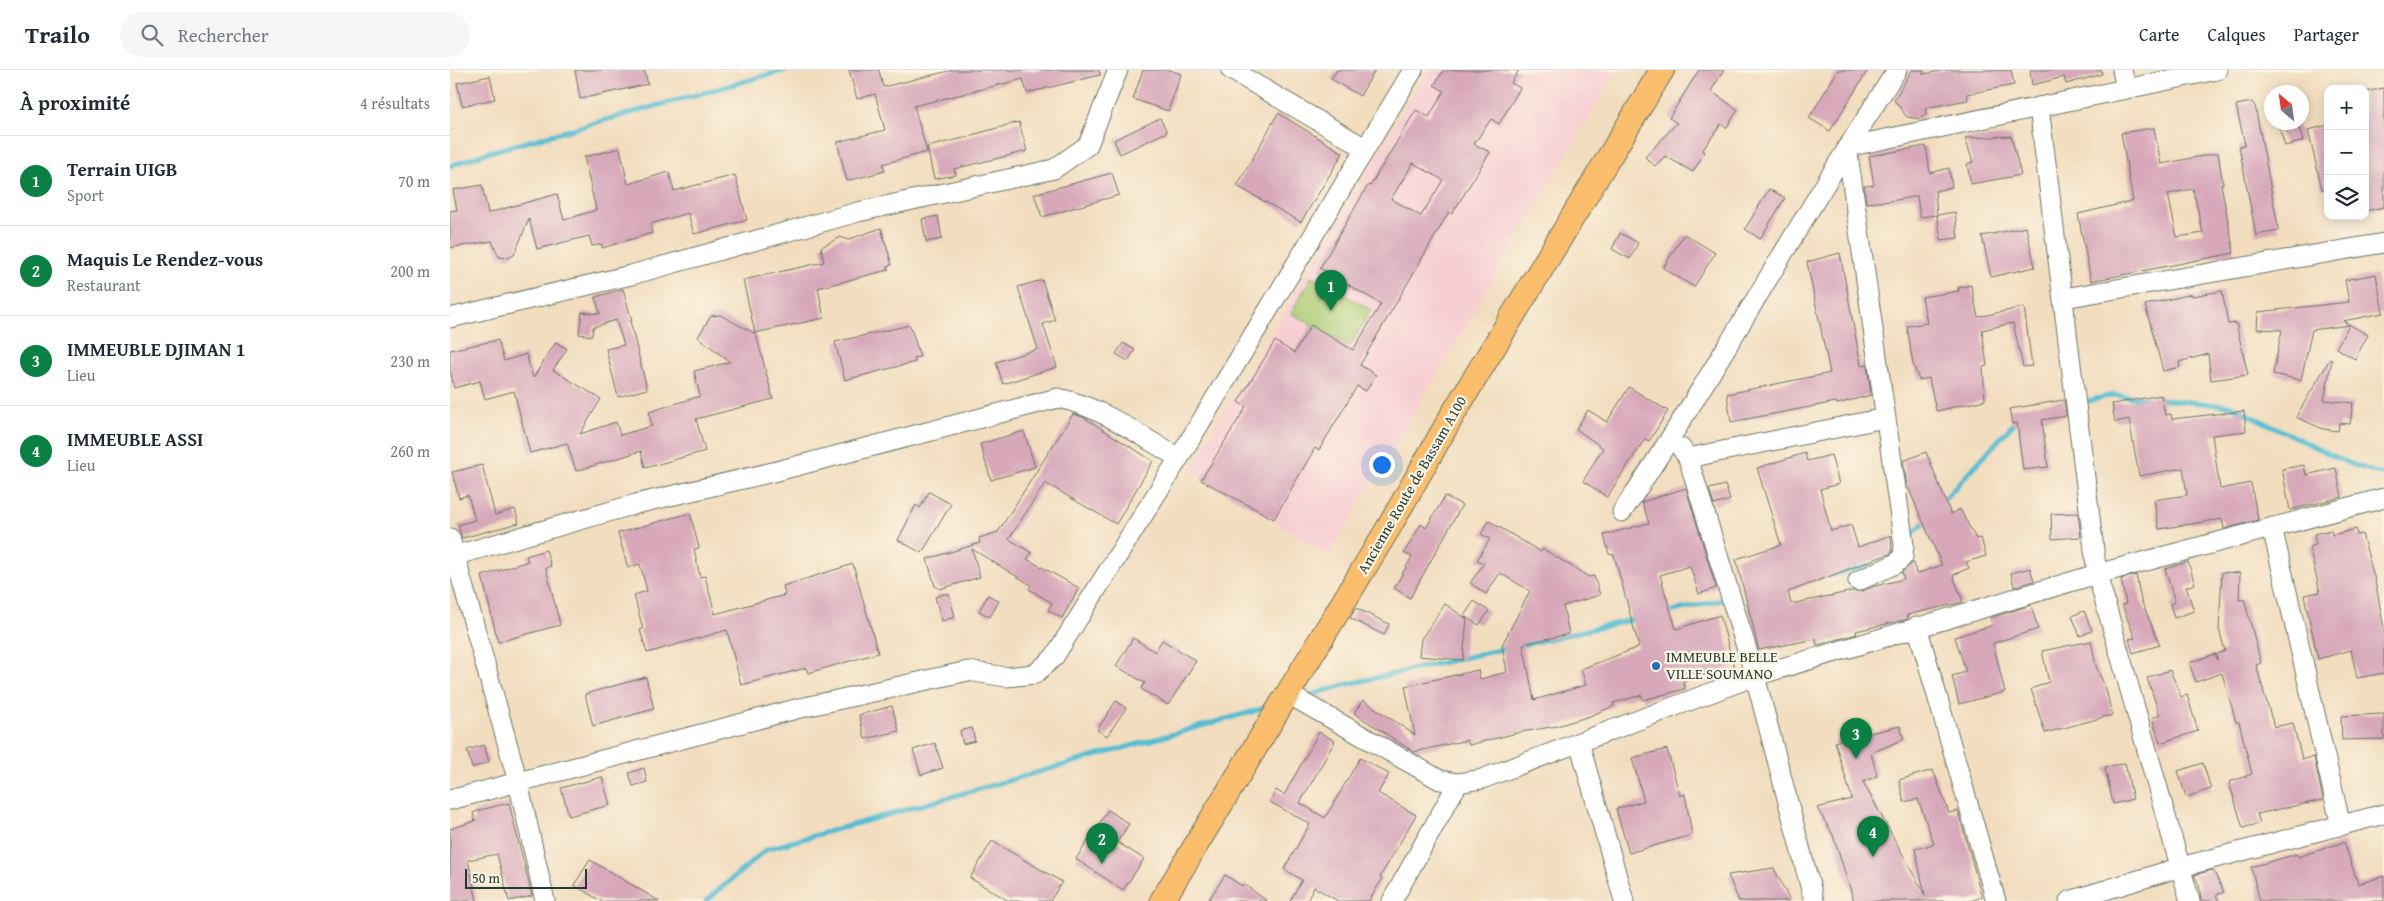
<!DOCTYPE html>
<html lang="fr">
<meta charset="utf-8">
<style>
body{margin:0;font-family:"Gentium Book Plus",serif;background:#f6f6f7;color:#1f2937}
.controls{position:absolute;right:15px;top:15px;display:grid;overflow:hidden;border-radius:10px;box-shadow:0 2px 12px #0003}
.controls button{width:45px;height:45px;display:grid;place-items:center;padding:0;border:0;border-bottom:1px solid #e0e1e3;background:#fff;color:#1f2937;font:25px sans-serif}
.compass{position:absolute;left:1814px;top:15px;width:45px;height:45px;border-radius:50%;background:#fff;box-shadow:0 2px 12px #0003;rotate:331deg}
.scale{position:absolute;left:15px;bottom:12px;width:122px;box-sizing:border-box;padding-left:5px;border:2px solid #1f3d34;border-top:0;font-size:14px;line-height:18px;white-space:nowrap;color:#1f3d34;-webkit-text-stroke:4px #fcf5e5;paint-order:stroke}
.you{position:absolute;left:931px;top:394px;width:18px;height:18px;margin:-12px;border:4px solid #fff;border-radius:50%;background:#1a73e8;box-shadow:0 0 0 8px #1a73e833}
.badge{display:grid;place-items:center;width:32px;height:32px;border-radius:50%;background:#0b8043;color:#fff;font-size:16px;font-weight:700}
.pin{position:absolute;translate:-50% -41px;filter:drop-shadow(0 1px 2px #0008)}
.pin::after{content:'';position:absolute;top:26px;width:18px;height:15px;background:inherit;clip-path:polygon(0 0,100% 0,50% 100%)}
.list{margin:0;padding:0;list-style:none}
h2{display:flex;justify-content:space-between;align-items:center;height:65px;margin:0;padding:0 20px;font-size:21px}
h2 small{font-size:16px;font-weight:400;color:#747a83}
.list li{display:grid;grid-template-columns:32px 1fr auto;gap:15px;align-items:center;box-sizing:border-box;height:90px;padding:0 20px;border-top:1px solid #e0e1e3}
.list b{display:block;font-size:19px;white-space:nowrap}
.list p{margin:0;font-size:16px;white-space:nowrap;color:#747a83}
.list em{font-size:16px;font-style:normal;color:#747a83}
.icon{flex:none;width:28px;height:28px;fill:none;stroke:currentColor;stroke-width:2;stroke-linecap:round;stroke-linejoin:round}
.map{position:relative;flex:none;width:1934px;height:831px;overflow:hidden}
header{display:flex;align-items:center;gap:30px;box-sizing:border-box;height:70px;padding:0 25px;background:#fff;border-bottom:1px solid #e0e1e3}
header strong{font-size:24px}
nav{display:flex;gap:28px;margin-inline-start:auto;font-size:18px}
.search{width:350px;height:45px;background:#f6f6f7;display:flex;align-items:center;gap:12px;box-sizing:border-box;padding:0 18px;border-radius:28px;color:#747a83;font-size:19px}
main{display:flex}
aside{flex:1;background:#fff}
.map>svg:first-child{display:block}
.built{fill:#f7cfd3}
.garden{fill:#accc74;stroke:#668454}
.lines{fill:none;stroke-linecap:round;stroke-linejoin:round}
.stream{stroke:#54bdd2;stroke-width:5}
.building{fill:#d7a7ba;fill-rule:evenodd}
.minor-casing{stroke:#697564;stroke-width:21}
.major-casing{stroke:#697564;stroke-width:26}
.minor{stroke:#fff;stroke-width:19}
.major{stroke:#fabe6d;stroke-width:24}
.poi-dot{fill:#1f6fb2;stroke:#fcf5e5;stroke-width:2}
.labels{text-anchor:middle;stroke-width:4.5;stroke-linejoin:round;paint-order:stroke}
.street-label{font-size:15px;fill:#1f3d34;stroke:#fcf5e5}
.poi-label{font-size:15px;fill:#1f3d34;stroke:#fcf5e5;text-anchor:start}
</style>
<header>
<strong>Trailo</strong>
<div class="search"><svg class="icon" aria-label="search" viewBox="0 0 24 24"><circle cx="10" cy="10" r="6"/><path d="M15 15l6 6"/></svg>Rechercher</div>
<nav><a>Carte</a><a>Calques</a><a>Partager</a></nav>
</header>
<main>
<aside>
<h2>À proximité<small>4 résultats</small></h2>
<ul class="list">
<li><span class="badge">1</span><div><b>Terrain UIGB</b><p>Sport</p></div><em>70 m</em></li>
<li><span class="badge">2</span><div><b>Maquis Le Rendez-vous</b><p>Restaurant</p></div><em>200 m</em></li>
<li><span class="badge">3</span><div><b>IMMEUBLE DJIMAN 1</b><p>Lieu</p></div><em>230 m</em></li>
<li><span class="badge">4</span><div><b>IMMEUBLE ASSI</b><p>Lieu</p></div><em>260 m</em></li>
</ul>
</aside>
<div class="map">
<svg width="1934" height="831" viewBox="0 0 1934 831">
<rect width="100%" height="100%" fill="#fcf5e5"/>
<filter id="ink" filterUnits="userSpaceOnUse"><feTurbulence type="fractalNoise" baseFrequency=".02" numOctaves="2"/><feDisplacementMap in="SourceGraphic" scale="10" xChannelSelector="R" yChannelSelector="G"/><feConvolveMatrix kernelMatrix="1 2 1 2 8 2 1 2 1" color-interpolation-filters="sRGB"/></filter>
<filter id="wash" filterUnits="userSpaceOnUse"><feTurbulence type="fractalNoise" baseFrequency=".0096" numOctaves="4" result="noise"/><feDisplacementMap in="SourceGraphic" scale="20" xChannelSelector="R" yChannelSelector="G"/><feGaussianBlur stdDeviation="1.12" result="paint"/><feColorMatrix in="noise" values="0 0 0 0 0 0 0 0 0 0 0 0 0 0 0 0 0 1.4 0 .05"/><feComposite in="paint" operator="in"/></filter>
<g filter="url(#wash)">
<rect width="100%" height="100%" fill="#f2ddbe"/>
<path class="built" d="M978 0H1167L879 485 740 400Z"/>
<path class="garden" d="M862 206 921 240 900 276 841 243Z"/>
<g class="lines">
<g class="stream">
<path d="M0 96 36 83 336 0"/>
<path d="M1707 329 1781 336 1898 393 1934 405"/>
<path d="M1630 333 1663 325 1698 329"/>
<path d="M1490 434 1567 350"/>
<path d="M1458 469 1478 448"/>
<path d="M1380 505 1421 496"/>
<path d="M1214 543 1277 529"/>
<path d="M1068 576 1186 549"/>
<path d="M854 627 894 615 1057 578"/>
<path d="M256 831 317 779 822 636"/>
</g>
</g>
<g id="blocks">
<g class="building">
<path d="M125 0H194L198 14 130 29Z"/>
<path d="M399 0H429L433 17 503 0H649L650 5 577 23 573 9 464 36 477 82 433 94 435 101 397 111 387 72 435 60 425 24 407 29Z"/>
<path d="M693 0H720L731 4 718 41 683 29Z"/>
<path d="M887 0H925L910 26 881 9Z"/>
<path d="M994 0H1069L1061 13 1070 18 1049 54 1041 49 1024 74 1040 82 1002 144 999 142 910 295 926 305 916 321 907 316 869 380 865 378 824 449 751 410 796 337 788 332 825 271 844 283 861 255 903 280 931 234 870 198 918 115 920 116 966 40 979 47 994 21 984 15ZM963 93 993 110 971 146 941 129Z"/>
<path d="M1249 0H1274L1261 21 1288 40 1276 58 1271 54 1252 81 1255 82 1243 102 1215 86 1205 96 1195 87 1227 53 1219 48Z"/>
<path d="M1388 0H1418L1380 61 1359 48Z"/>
<path d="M1462 0H1473V4L1496 0H1561L1564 15 1517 24 1518 30 1475 38 1476 44 1470 49 1457 47 1444 30Z"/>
<path d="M1580 0H1651L1652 4 1616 14 1614 7 1582 15Z"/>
<path d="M40 6 45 29 12 36 7 13Z"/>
<path d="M1934 18V137L1915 141V22Z"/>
<path d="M1802 32 1805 36 1829 161 1806 165 1789 76 1795 75 1786 35Z"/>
<path d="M828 43 893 83 851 152 787 116Z"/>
<path d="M710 48 717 62 670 84 664 70Z"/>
<path d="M569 52 577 81 504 99 506 105 484 109 477 77 522 66V65Z"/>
<path d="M1827 52H1847L1853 71 1835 76Z"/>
<path d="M1878 55V119H1872L1858 60Z"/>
<path d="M1704 58 1711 94 1768 83 1773 114H1771L1784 183 1641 211 1628 144 1683 131 1671 63ZM1743 119 1753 163 1727 167 1718 124Z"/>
<path d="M1561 66 1571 105 1521 114 1517 94 1523 92 1515 68Z"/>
<path d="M1476 76 1480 103 1499 98 1502 117 1485 121 1487 145 1470 147 1467 126 1441 131 1416 133 1414 116 1424 115 1419 86Z"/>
<path d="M170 78 178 114 219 102 224 121 285 105 297 150 244 164 238 143 200 154 202 163 152 178V174L142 176 139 166 87 179 79 149 64 185 58 188 49 187 42 171 0 178V141L7 140 3 120 32 115 38 143 107 124 114 150 146 140 134 87Z"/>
<path d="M662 103 669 125 592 147 584 124Z"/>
<path d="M1319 119 1335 128 1310 169 1295 159Z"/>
<path d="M1505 142 1508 168 1491 170 1487 145Z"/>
<path d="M488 146 492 169 476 172 472 149Z"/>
<path d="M1576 157 1585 197 1541 207 1532 166Z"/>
<path d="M431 158 442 195 438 196V200L368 218 374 248 305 263 293 210 374 192 371 177 391 167 397 170Z"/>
<path d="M1170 163 1188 173 1180 189 1162 179Z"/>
<path d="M1234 164 1265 183 1244 217 1213 198Z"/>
<path d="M1390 183 1411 296 1417 295 1421 325 1387 334 1386 332 1281 352 1277 324 1380 303 1357 192Z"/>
<path d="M1926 204 1933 243 1893 251 1918 265 1905 289 1886 278 1899 255 1862 260 1851 310 1823 304 1832 260 1807 259 1808 242 1899 232 1895 210Z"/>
<path d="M592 210 605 250 593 254 607 297 553 314 546 292 588 279 568 217Z"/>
<path d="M1521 215 1528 247 1574 237 1582 296 1573 297 1563 253 1532 260 1537 296 1533 297 1535 330 1486 341 1479 308 1469 310 1463 294 1457 256 1477 253 1472 227 1509 221 1508 218Z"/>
<path d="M173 219 182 251H180L197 319 168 327 156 279 174 275 166 250 143 257 142 266 129 264 132 242 150 244 145 227Z"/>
<path d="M1772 221 1778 254 1786 253 1798 305 1761 310 1758 284 1729 292 1730 297 1713 301 1695 235 1742 224V226Z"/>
<path d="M270 245 306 264 323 329 246 349 255 381 195 398 191 381 126 401 117 373 80 383 64 321 35 329 30 311 4 318 0 300V280L48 270 54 291 76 284 83 308 106 272 117 279 103 300 151 329 130 364 166 352 170 365 202 356 199 342 250 326 244 301 280 292 248 267 261 246Z"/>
<path d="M460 255 470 287 464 288 465 292 395 310 385 272Z"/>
<path d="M673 273 685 280 678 291 666 284Z"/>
<path d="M1880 289 1882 290 1874 330 1903 333 1900 354 1889 353 1888 361 1873 359 1846 347Z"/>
<path d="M1179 317 1218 341 1199 371 1195 369 1157 427 1133 411 1153 378 1126 359 1138 340 1157 352Z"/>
<path d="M1711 325 1715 345 1721 344 1722 349 1794 341 1796 361 1762 365 1770 419 1801 413 1808 450 1774 459 1772 449 1709 459 1704 430 1737 425 1733 398 1689 406 1679 349 1665 352 1662 334Z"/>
<path d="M1614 330 1616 346 1592 350 1598 397 1573 400 1567 353 1562 354 1559 339Z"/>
<path d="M623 344 633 347 703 391 666 454 595 413 559 469 582 483 577 489 629 518 612 548 598 540 602 533 579 519 581 515 522 479 530 507 490 519 485 516 477 489 530 473 529 468 548 462Z"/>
<path d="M574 361 585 397 541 410 530 374Z"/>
<path d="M1476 382 1501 444 1510 439 1526 469 1531 468 1536 486 1516 492 1519 498 1503 505 1513 532 1457 545 1458 549 1406 561 1407 564 1375 573 1367 575 1366 569 1309 580 1286 489 1331 475 1307 398 1355 383 1357 391 1381 385 1389 414 1370 419 1381 461 1401 455 1408 477 1441 465 1442 482 1439 484 1338 522 1341 534 1403 521H1412L1425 516 1454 509 1452 502 1462 493H1464L1466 504 1492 495 1457 415 1453 391Z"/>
<path d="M32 395 45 445 65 439 69 453 12 468 8 455 25 450 18 425 9 428 2 402Z"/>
<path d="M1854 395 1856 405 1886 398 1892 427 1840 440 1832 399Z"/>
<path d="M1275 415 1280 430 1264 435 1259 419Z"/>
<path d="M1236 418 1266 518 1249 524 1240 496 1210 505 1226 559 1270 545 1284 597 1233 611 1235 619 1193 630 1192 625 1163 633 1164 636 1140 646 1107 656 1071 662 1019 675 1017 670 964 682 904 643 913 630 965 665 955 616 1028 600 1030 609 1057 602 1052 575 1080 521 1050 503 1036 524 1020 513 1034 493 1027 490 1040 469 1031 464 1039 451 1091 482 1093 479 1139 507 1144 506 1150 525 1113 536 1119 564 1073 574 1084 630 1136 615 1131 599 1189 577 1164 485 1159 484 1154 465 1199 453 1192 432Z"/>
<path d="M479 422 501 434 472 483 448 470 466 435 470 438Z"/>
<path d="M995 426 1012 435 960 528 944 518 962 487 954 483 971 454 976 458Z"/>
<path d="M240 443 249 478 244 479 250 507 255 506 265 544 335 525 333 516 403 494 428 583 358 603 356 598 291 615 277 560 197 583 190 560 193 559 184 525 197 521 190 494 178 498 168 463Z"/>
<path d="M1628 443 1631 467 1602 469 1601 444Z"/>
<path d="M1906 459 1907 465 1912 464 1925 510 1934 558V603L1907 608 1901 580 1868 589 1854 525 1870 522 1859 477 1866 475 1864 464 1881 460 1882 465Z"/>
<path d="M96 480 101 496 96 498 110 555 48 572 32 506 78 491 76 486Z"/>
<path d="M1738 492 1745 514 1736 517 1744 541 1724 548 1720 534 1725 532 1715 499Z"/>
<path d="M1580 498 1584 511 1564 517 1561 503Z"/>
<path d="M1772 502 1790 503 1789 530 1794 529 1811 593 1806 595 1824 657 1843 653 1852 689 1864 687 1873 730 1807 744 1810 753 1793 758 1779 712 1802 704 1789 652H1786L1772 603 1746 612 1739 593 1765 584 1767 590V584L1775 581 1769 559Z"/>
<path d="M1686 505 1691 530 1710 575 1683 583 1679 569 1685 568 1672 535 1676 534 1671 509Z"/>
<path d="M493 524H499L505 547 492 551 485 527Z"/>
<path d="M538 525 549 531 540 547 529 541Z"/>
<path d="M1024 531 1039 541 1029 555 1014 546Z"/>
<path d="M995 534 1017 549 1013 590 969 586 971 569Z"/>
<path d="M1581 535 1588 559 1543 573 1555 622 1509 634 1502 606 1516 602 1505 567 1543 555 1540 548Z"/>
<path d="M906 538 939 554 934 565 900 548Z"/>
<path d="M1634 541 1642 561 1630 566 1622 546Z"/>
<path d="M683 568 705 582 712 570 746 591 718 635 691 619 695 613 666 596Z"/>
<path d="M1641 571 1646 596 1656 619 1662 645 1595 663 1581 619 1599 612 1592 581Z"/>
<path d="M1720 600 1731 627 1737 625 1748 661 1710 673 1702 648 1710 645 1697 608Z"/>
<path d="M196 607 204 639 143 656 135 624Z"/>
<path d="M666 631 676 638 657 666 647 660Z"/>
<path d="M442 636 449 661 415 669 409 645Z"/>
<path d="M1934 644V669L1892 670 1891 646Z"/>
<path d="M1450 656 1454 669 1421 683 1427 706 1413 712 1475 825 1465 779 1484 774 1468 729 1454 732 1449 710 1483 700 1499 743 1508 741 1532 827 1520 831H1404L1383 765 1367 738 1402 729 1385 672 1415 661 1416 664Z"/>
<path d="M522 658 525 671 513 674 510 661Z"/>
<path d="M869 662 885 671 850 733 875 748 910 688 939 704 928 723 966 745 930 807 932 809 919 831H888L864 817 857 831H840L852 810 834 799 860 754 820 732 826 720 834 725Z"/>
<path d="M485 673 493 698 471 705 463 680Z"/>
<path d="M34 675 39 692 22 698 17 680Z"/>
<path d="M1217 679 1230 726 1235 724 1242 765 1179 783 1166 739 1194 731 1182 688Z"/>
<path d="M1675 693 1683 729 1663 734 1655 697Z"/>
<path d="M1753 693 1761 719 1736 727 1728 701Z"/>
<path d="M194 698 197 712 183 716 179 703Z"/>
<path d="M152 707 160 735 119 746 111 718Z"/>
<path d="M59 733 82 826 59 831 47 784 18 790 27 831H0V759L25 751 23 743 30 740Z"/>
<path d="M658 740 679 754 667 772 694 789 673 820 626 789Z"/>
<path d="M542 771 612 812 600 831H559L520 808Z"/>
<path d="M1894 772 1908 814 1934 806V831H1810L1801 797 1847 784 1848 787Z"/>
<path d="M140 790 209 831H151L124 815Z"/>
<path d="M1324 798 1340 831H1289L1278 805Z"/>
<path d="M1763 800 1774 822 1766 825 1769 831H1751L1749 815 1744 805Z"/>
<path d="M775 805 792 816 794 814 817 831H758Z"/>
</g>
</g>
</g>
<g filter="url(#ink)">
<use href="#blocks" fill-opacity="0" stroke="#697564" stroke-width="1"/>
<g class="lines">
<g class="minor-casing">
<g id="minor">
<path d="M781 0 915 78"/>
<path d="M1672 0 1676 19"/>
<path d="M1589 37 1647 504 1740 831"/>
<path d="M1614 228 1934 173"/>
<path d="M0 248 181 205 408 142 604 99 638 75 668 0"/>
<path d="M1231 378 1238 388 1435 348"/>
<path d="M1238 388 1305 606 1364 831"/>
<path d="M1172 442C1269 298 1352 145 1447 0"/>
<path d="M1822 457 1891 756"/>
<path d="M0 468 68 712 95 831"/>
<path d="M0 487 186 434 327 401 608 328C652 337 690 366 729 388"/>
<path d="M1408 511 1445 494 1453 487 1454 475 1397 77 1767 0"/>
<path d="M1467 556 1546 831"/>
<path d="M838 624 990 710 1008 713 1032 709 1305 606 1647 504 1934 428"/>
<path d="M1129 672 1174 831"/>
<path d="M0 730 346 639 518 601 556 607 585 604 604 587 729 388 963 0"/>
<path d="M942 831 1008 713"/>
<path d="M1619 831 1731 797 1934 744"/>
</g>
</g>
<g class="major-casing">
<path id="major" d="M712 831 939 457 1003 344 1212 0"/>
</g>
<use href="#minor" class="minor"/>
<use href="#major" class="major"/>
</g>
</g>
<circle class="poi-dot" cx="1206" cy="596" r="5"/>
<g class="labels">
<g class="street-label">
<text transform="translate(962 415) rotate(-60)" y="5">Ancienne Route de Bassam A100</text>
</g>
<g class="poi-label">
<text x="1216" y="592">IMMEUBLE BELLE<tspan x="1216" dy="17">VILLE SOUMANO</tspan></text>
</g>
</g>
</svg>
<div class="controls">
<button>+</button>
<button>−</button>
<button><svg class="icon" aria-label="layers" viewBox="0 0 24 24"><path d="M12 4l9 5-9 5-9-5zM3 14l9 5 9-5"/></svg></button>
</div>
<svg class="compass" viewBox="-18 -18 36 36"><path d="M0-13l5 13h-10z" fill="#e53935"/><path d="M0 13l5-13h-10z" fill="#747a83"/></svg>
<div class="scale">50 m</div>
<div class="you"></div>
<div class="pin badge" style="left:881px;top:241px">1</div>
<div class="pin badge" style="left:652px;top:794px">2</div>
<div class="pin badge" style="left:1406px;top:689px">3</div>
<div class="pin badge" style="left:1423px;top:787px">4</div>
</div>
</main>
